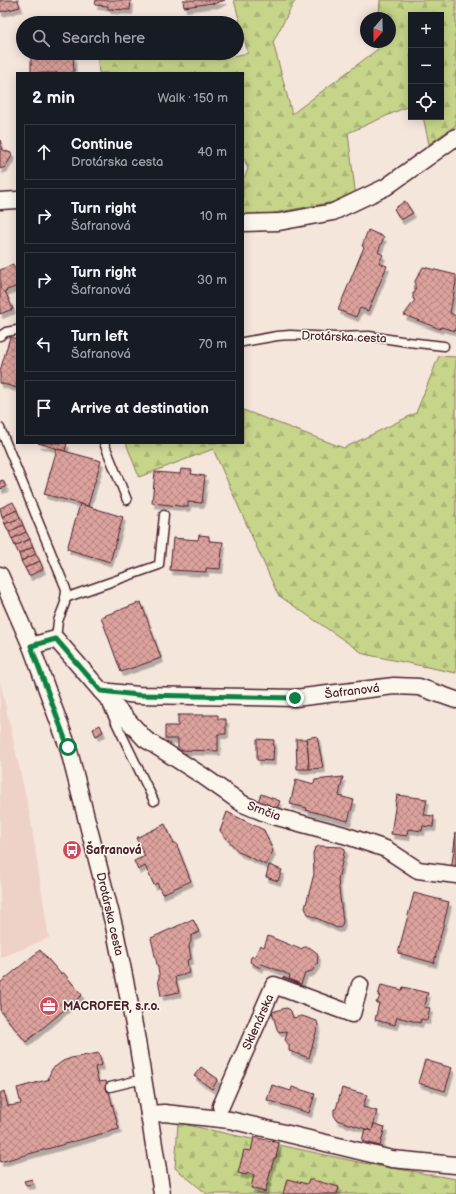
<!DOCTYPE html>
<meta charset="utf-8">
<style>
body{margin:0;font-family:"Balsamiq Sans",sans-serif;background:#20242c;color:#f1f3f6}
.controls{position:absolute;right:12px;top:12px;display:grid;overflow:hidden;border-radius:0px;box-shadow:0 2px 10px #0003}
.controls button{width:36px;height:36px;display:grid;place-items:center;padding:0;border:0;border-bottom:1px solid #363941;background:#171b24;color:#f1f3f6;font:20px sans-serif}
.compass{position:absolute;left:360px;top:12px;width:36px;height:36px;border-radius:50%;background:#171b24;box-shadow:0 2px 10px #0003;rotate:200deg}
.stop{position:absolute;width:12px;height:12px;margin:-9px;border:3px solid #0b8043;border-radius:50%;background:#fff}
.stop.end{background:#0b8043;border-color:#fff;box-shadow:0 1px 4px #0008}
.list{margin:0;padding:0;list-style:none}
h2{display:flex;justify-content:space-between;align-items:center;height:52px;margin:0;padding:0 16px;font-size:17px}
h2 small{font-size:13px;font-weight:400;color:#9ea1a6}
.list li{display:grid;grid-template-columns:26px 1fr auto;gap:12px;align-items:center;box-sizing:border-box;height:56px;margin:0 8px 8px;padding:0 8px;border:1px solid #363941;border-radius:0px}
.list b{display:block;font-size:15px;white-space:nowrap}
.list p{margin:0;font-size:13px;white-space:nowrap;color:#9ea1a6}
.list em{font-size:13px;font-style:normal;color:#9ea1a6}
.icon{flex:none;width:22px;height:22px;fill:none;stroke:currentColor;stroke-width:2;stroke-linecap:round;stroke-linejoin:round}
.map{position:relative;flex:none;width:456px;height:1194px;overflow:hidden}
.search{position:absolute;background:#171b24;box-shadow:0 2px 10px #0003;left:16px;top:16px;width:228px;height:44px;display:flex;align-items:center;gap:10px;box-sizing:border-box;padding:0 14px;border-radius:22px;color:#9ea1a6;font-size:15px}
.panel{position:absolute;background:#171b24;box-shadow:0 2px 10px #0003;left:16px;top:72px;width:228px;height:372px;border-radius:0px}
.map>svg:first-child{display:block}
.built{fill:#eed2c9}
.forest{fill:url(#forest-firs);stroke:#887a5a}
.building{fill:url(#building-cross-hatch);stroke:#4a1f2b;filter:url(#shadow)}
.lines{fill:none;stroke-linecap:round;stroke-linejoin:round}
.lane-casing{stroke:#4a1f2b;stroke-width:11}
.street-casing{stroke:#4a1f2b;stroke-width:19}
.lane{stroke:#fbf7ec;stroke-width:8}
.street{stroke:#fbf7ec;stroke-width:16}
.route{stroke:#0b8043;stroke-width:5}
.labels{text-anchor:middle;stroke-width:3;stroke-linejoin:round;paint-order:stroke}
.street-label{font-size:12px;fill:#4a1f2b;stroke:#fbf7ec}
.poi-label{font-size:12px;font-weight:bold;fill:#4a1f2b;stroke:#fbf7ec;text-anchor:start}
</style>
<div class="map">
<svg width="456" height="1194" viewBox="0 0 456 1194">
<defs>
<pattern id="forest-firs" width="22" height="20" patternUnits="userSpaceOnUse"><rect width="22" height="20" fill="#c6d58a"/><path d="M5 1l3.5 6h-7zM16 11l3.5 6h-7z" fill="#acb677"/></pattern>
<pattern id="building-cross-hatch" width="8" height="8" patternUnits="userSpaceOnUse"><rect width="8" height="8" fill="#dca29d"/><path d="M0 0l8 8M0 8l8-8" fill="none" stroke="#b48380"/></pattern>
<filter id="shadow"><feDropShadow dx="2.5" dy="4.5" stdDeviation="0" flood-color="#0004"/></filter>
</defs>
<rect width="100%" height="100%" fill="#f5e6dc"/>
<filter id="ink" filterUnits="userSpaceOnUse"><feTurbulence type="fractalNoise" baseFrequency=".025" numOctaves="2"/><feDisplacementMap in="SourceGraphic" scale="8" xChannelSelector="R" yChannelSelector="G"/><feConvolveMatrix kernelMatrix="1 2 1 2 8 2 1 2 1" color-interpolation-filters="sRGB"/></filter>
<g filter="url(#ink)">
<path class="built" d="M0 681 30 815 49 938 0 958Z"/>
<g class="forest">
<path d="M234 0H297L293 4 273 42 292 114 378 49V42H390V18H379L380 0H456V125L429 144 423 117H441V15H411V105L348 133 356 198 246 218 243 215V180L248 169 243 156V73H99L97 53H213L216 60 248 53Z"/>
<path d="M439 356 456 357V673L364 654 278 595 213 449 139 477 126 443H243V410L344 448 416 413Z"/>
<path d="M178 1123 358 1162 456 1179V1194H207L175 1168Z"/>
</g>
<g class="building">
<path d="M0 0H18L20 7 0 12Z"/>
<path d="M96 0H131L130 10 108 9V6L95 5Z"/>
<path d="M183 0H225L213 4V3L184 7Z"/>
<path d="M43 53H61V56L73 55 74 73H26L31 72V56H43Z"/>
<path d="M0 140 3 150 11 153 12 156 5 167 0 169Z"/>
<path d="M405 201 413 213 401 220 394 209Z"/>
<path d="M368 230 384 237 378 252 383 255 379 263 387 266 368 311 360 308 356 317 338 310 364 247 362 246Z"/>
<path d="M13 264 17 273V286L5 291 13 309 0 314V270Z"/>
<path d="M423 267 456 275V282L450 313 456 316V331L441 327 440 329 404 315 415 300 413 299V293H415V281Z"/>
<path d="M10 337 17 339V388L0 383V371Z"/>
<path d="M38 443H67L65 451Z"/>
<path d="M57 449 101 461 88 506 44 494Z"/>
<path d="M181 469 192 470 191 474 205 476 202 503 188 502V507L152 503 155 472 180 474Z"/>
<path d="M3 480 6 487 0 489V481Z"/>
<path d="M13 502 17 510 2 517 0 508Z"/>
<path d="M80 504 123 517 110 562 67 549Z"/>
<path d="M17 510 20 518 5 524 2 517Z"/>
<path d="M20 518 23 525 9 532 5 524Z"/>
<path d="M23 525 26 532 12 539 9 532Z"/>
<path d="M26 532 30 539 15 546 12 539Z"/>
<path d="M199 535 209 536V541L223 542 220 569 206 568V572L170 570 173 538 198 540Z"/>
<path d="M30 539 33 547 19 554 15 546Z"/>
<path d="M33 547 36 554 21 561 19 554Z"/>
<path d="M36 554 40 561 25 568 21 561Z"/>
<path d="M40 561 43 569 29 576 25 568Z"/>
<path d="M141 602 161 658 121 672 101 617Z"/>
<path d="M178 715H218V719H226V734H218V751L178 750V739H165V726H178Z"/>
<path d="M100 725 103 732 96 736 93 729Z"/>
<path d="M317 736 323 768 309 769 308 752 306 738Z"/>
<path d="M257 739 274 740 273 761 257 760Z"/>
<path d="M296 739H306L308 752 309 769H297Z"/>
<path d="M343 777 339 796 354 800 348 821 306 810 307 808 290 804 296 779 314 784 315 780Z"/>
<path d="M261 794 280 801 275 813 256 806Z"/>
<path d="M397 795 427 799 424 815 434 816 433 827 423 826 422 831 408 829 407 836 391 834Z"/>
<path d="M227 812 264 830 273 851 266 865 239 852 220 831Z"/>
<path d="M165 824 174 843H176L191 881 162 894 157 883 154 885 145 866 138 870 134 861 145 856 136 838Z"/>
<path d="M456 832V871H451Z"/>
<path d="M319 846 342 847 345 849 338 880 343 922 341 927 337 928 308 914 305 908 314 874 313 853 315 848Z"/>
<path d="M269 865 282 870 278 881 266 877Z"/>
<path d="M414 893 449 902 434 963 398 953Z"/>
<path d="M193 919 199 932 191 936V941L189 946 191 959 187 960 189 973 175 977 179 992 161 996 158 979H159V973L151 938Z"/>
<path d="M268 936 300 949 305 947H309L316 952 318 956 317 964 312 971 305 973 301 984 289 979 290 975 262 964 260 968 250 962 251 957 255 956 260 945 264 947Z"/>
<path d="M40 950 61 974 63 972 82 995 26 1042 0 1010V983Z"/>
<path d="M283 977 300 984 298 989 281 982Z"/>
<path d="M381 985 402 990 403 987 428 993 426 999H427L424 1007 430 1008 427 1020 421 1019 420 1023 397 1017 395 1025 375 1020 379 1003H376L377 1001H378L380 996H378Z"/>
<path d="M286 1008 289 1009 291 1011 293 1018 302 1016 317 1021 318 1025 309 1058 289 1051V1045L285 1040 287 1034 286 1031 279 1032 277 1029 272 1012Z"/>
<path d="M99 1053 102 1065 95 1067 97 1077 99 1082 106 1081 119 1129 0 1162V1093L4 1091 8 1106 21 1104 17 1088 50 1079 48 1078 52 1069 63 1061 71 1058Z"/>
<path d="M425 1060 452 1068 445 1091 418 1083Z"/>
<path d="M201 1067 218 1079 212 1089 194 1076Z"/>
<path d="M272 1085 291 1091 292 1087 315 1094 309 1113 267 1100Z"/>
<path d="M342 1088 367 1095 363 1107 377 1111 372 1131 337 1120 334 1115V1109H336Z"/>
<path d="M374 1124 385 1127 380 1146 362 1141 365 1129 372 1131Z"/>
<path d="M254 1137 279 1143 276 1158H274L265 1192 251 1188 254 1175 247 1173 246 1175 238 1173 244 1150 251 1151Z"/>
<path d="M32 1179 33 1184 26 1185 24 1181Z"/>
<path d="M287 1179 307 1184 309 1179 339 1187 337 1194H283Z"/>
</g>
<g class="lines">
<g class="lane-casing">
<g id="lane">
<path d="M0 336 6 332 17 330"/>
<path d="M243 342 277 336 290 335 336 337 369 336 408 342 444 346"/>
<path d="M0 428 66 589 65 603 58 621 56 639"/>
<path d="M104 443 127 500"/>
<path d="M65 598 159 565 164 515"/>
<path d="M108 706 154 801"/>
<path d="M110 1087 143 1079"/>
</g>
</g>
<g class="street-casing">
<g id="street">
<path d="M0 201 17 200"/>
<path d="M243 223 279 222 333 212 386 187 456 137"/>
<path d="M0 575 31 646 68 747 114 926 136 1035 162 1194"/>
<path d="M31 646 56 639 101 691 145 739 203 776 243 804 270 815 344 835 386 849 418 870 456 875"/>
<path d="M101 691 138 695 295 698 394 686 419 687 456 700"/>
<path d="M221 1106 274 985 352 1014 360 985"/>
<path d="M149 1114 164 1113 230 1120 392 1159 455 1165"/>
</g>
</g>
<use href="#lane" class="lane"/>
<use href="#street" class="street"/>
</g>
</g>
<g class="lines" filter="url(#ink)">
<path class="route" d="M68 747 31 646 56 639 101 691 138 695 295 698"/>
</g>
<defs>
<g id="bus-disc" transform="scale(1)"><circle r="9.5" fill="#d1495b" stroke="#fbf7ec"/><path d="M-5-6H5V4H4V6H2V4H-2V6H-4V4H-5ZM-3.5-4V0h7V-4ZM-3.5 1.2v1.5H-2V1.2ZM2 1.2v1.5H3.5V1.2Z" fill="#fff"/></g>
<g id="office-disc" transform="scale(1)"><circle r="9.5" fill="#d1495b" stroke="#fbf7ec"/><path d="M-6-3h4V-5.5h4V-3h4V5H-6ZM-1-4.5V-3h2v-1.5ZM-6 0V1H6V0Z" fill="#fff"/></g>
</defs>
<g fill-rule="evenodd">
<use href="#bus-disc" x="72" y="850"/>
<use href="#office-disc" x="49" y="1006"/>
</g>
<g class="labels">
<g class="street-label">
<text transform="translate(344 337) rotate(2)" y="4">Drotárska cesta</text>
<text transform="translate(352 691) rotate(-7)" y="4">Šafranová</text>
<text transform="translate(264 811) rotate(20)" y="4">Srnčia</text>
<text transform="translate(110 914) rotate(77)" y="4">Drotárska cesta</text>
<text transform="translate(258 1022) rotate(-66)" y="4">Sklenárska</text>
</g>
<g class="poi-label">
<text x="86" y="854">Šafranová</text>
<text x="63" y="1010">MACROFER, s.r.o.</text>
</g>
</g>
</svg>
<div class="controls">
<button>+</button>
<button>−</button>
<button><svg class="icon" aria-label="locate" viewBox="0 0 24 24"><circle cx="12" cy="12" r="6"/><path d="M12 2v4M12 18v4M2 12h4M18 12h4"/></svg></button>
</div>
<svg class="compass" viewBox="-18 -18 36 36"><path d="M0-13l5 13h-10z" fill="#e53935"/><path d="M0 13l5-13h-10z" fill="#9ea1a6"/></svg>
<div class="stop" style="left:68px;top:747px"></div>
<div class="stop end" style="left:295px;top:698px"></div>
<div class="search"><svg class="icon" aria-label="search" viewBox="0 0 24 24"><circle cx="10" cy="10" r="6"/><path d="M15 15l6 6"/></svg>Search here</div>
<section class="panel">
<h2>2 min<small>Walk · 150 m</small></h2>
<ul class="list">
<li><svg class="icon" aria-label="ahead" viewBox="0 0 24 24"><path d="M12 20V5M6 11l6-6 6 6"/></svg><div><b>Continue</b><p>Drotárska cesta</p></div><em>40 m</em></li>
<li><svg class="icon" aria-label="right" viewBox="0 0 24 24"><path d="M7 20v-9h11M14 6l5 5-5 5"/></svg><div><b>Turn right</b><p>Šafranová</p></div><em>10 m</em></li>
<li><svg class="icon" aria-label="right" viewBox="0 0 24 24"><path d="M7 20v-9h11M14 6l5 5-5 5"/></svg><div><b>Turn right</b><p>Šafranová</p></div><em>30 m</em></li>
<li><svg class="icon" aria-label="left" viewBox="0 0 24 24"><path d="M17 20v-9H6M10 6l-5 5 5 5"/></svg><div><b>Turn left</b><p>Šafranová</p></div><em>70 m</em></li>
<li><svg class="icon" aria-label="arrive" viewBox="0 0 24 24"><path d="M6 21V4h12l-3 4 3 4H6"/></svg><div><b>Arrive at destination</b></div></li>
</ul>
</section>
</div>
